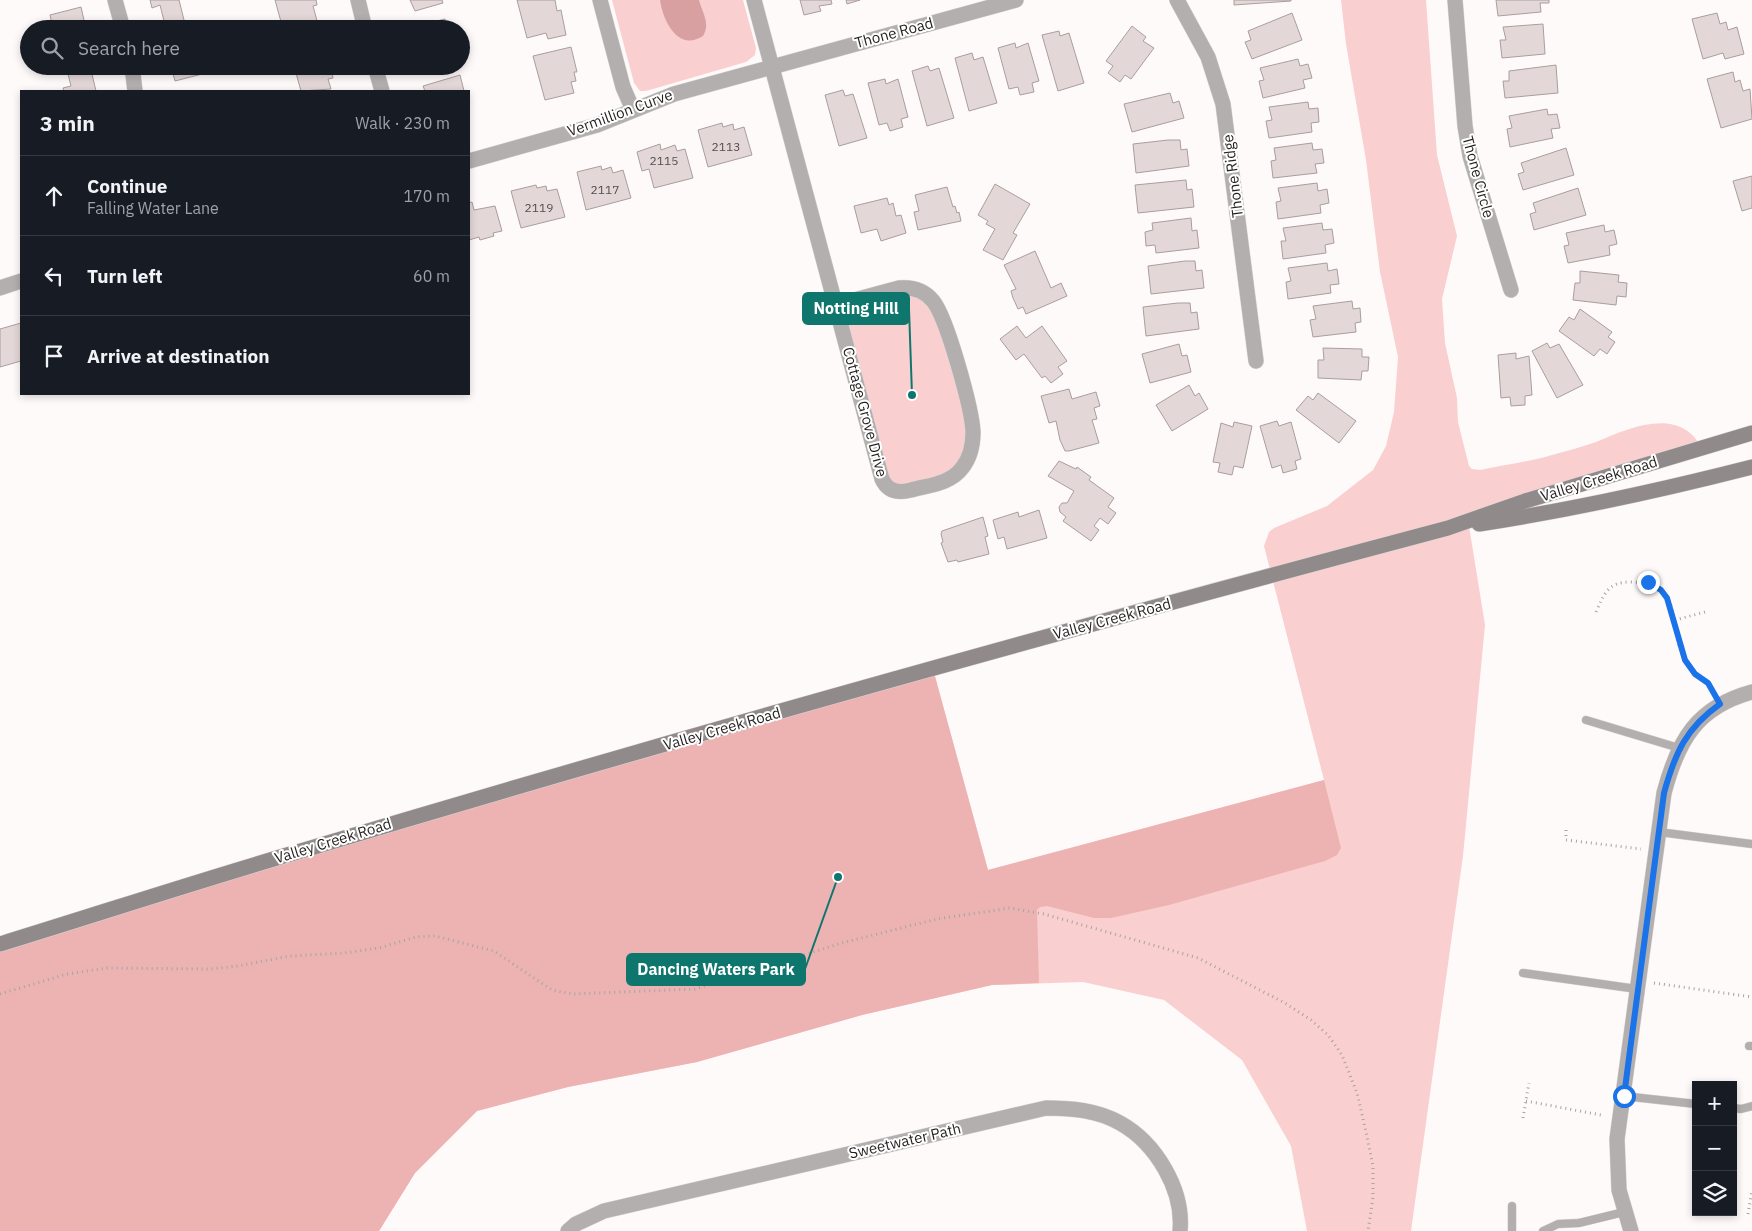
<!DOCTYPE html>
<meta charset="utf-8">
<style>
body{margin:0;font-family:"IBM Plex Sans",sans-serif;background:#20242c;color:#f1f3f6}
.controls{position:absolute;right:15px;bottom:15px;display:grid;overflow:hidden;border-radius:0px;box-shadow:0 2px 8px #0003}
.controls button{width:45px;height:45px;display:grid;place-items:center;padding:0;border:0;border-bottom:1px solid #363941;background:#171b24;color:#f1f3f6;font:25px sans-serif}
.stop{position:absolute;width:15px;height:15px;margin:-11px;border:4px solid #1a73e8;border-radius:50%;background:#fff}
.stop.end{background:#1a73e8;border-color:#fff;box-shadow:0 1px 5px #0008}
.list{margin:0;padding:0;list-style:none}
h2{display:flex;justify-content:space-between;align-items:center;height:65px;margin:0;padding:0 20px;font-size:21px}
h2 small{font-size:16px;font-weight:400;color:#9ea1a6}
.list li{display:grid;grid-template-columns:32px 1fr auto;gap:15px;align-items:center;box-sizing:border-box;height:80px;padding:0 20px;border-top:1px solid #363941}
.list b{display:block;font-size:19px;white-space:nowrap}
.list p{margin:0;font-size:16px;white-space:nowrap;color:#9ea1a6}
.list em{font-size:16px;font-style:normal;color:#9ea1a6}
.icon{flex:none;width:28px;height:28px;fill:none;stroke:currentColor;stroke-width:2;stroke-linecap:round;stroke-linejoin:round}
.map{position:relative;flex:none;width:1752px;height:1231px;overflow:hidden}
.search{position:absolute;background:#171b24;box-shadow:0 2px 8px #0003;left:20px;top:20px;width:450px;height:55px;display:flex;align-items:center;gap:12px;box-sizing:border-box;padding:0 18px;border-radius:28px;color:#9ea1a6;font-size:19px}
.panel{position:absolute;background:#171b24;box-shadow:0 2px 8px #0003;left:20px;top:90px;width:450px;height:305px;border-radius:0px}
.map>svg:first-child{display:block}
.green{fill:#facfcf}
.forest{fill:#edb3b3}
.water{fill:#d9a0a1}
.building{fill:#e4d7d7;stroke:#a99e9d}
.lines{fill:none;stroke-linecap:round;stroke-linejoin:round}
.lane-casing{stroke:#dcd7d7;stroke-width:9}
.street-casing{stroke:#dcd7d7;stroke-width:16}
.secondary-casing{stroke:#dcd7d7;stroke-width:16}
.path{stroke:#a8a3a3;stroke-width:3;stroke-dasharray:1 4;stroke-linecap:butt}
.lane{stroke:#b4afaf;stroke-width:8}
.street{stroke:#b4afaf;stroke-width:15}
.secondary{stroke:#918a8a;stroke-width:15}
.route{stroke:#1a73e8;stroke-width:6}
.labels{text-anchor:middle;stroke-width:4;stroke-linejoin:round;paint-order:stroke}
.number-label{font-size:12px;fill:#544d4d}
.street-label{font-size:15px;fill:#241f1f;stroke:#fff}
.leader{fill:none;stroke:#0f766e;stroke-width:2}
.callout-dot{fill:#0f766e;stroke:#fff;stroke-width:2}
.callout{fill:#0f766e;stroke:#0f766e;stroke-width:2}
.callout-label{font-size:16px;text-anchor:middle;font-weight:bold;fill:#fff}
</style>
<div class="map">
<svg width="1752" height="1231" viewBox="0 0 1752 1231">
<rect width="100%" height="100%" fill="#fffafa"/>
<g class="green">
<path d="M612 0H743L756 48 755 55 746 62 646 91H640L634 83Z"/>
<path d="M1341 0H1426L1437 155 1457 236 1442 299 1445 343 1457 398 1458 422 1469 466 1472 469 1480 470C1503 465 1528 462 1552 455 1566 451 1582 447 1596 442 1629 428 1679 405 1702 448L1469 526 1485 625 1463 856 1411 1231H1307L1291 1146 1242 1060 1164 1000 1083 982 992 985 862 1015 697 1062 568 1087 477 1111 415 1173 379 1231H0L933 669 988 870 1324 780 1264 546 1269 532 1274 528 1327 506 1373 470 1386 446 1394 412 1398 357 1380 272 1366 160 1346 44Z"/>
<path d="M899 288 932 300 972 422 955 475 887 487 836 305Z"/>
</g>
<path class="forest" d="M933 669 988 870 1324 780 1341 848 1337 855 1325 861 1169 905 1111 918H1094L1047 906 1040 907 1037 910 1039 983 992 985 862 1015 697 1062 568 1087 477 1111 415 1173 379 1231H0V944Z"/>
<path class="water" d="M660 0H699C702 12 711 24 703 36 678 52 663 21 660 0Z"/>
<g class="building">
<path d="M150 0H179L185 24 166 29 160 5 152 8Z"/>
<path d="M275 0H316L317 5 313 6 319 28 283 29Z"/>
<path d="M410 0H442L443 3 415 11Z"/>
<path d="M517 0H555L557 11 561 10 566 35 548 39 546 33 527 38Z"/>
<path d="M800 0H831L832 4 819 6 821 11 804 15Z"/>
<path d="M846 0H860L847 4Z"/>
<path d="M1234 0H1291V1L1234 5Z"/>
<path d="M1496 0H1549V3H1540L1541 12 1498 16Z"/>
<path d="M81 7 86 29H53L50 15Z"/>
<path d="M1292 13 1302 40 1252 59 1245 42 1251 40 1248 31Z"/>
<path d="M1717 13 1720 24 1726 22 1728 30 1737 27 1744 54 1725 59 1723 53 1703 59 1692 19Z"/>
<path d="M445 19 448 29H408L417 26Z"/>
<path d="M1543 24 1545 54 1502 58 1500 40H1506L1503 27Z"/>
<path d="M1132 26 1146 37 1143 41 1154 48 1131 79 1125 75 1120 82 1108 73 1113 66 1106 61Z"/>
<path d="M1059 31 1060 36 1069 33 1084 83 1058 91 1042 35Z"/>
<path d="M1015 43 1016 48 1028 43 1039 81 1032 83 1034 92 1020 95 1018 87 1009 89 998 48Z"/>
<path d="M571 47 577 72H574L576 81 571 82 574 93 545 100 533 56Z"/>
<path d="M972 53 974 60 983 57 997 103 969 111 955 58Z"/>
<path d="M1298 59 1300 66 1308 64 1312 78 1303 80 1305 88 1263 98 1259 81 1264 80 1260 68Z"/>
<path d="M1556 65 1558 93 1505 98 1503 81H1509V71Z"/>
<path d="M66 66H90L96 91H64L63 88 71 86Z"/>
<path d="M171 66H209L210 72 175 81Z"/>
<path d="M294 66H334L331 69 333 78 328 79 331 89 301 91Z"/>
<path d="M928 66 930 71 939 68 954 118 927 126 912 71Z"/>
<path d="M1733 72 1735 82 1740 80 1743 91 1750 89 1752 119 1721 128 1707 79Z"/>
<path d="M460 75 464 91H425L423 86Z"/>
<path d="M885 79 886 84 898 79 908 117 901 119 903 127 890 131 887 123 879 125 868 83Z"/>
<path d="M843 90 845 96 853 94 867 138 839 146 825 95Z"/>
<path d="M1170 93 1173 103 1179 101 1184 118 1132 132 1124 104Z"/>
<path d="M1308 102 1309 109 1318 108 1319 122 1311 123 1312 132 1269 138 1266 121 1272 120 1269 107Z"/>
<path d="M1547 109 1548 115 1557 114 1560 128 1551 129 1553 138 1510 147 1507 129 1512 128 1509 116Z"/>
<path d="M722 123 723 127 733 124 734 130 744 127 752 155 708 167 698 130Z"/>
<path d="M1168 140H1180L1181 150 1187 149 1189 166 1136 173 1133 144Z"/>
<path d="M1312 143 1313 150 1322 149 1324 163 1315 164 1317 173 1273 178 1271 161 1276 160 1274 148Z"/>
<path d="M660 144 661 150 675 145 677 151 685 149 693 178 654 188 649 169 642 171 637 152Z"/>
<path d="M1566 148 1574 175 1523 190 1518 174 1524 172 1521 163Z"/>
<path d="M601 166 602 170 611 167 613 173 623 170 631 198 586 210 577 172Z"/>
<path d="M1752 176V208L1742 211 1733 181Z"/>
<path d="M1186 180 1187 190 1192 189 1194 207 1138 213 1135 185Z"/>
<path d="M1317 183 1318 191 1327 189 1329 203 1320 205 1321 213 1278 219 1276 202 1281 201 1278 188Z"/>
<path d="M995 184 1030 204 1013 233 1017 235 1003 260 983 250 995 229 986 224 988 221 978 215Z"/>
<path d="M536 185 537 188 546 186 547 191 557 189 565 217 521 228 511 191Z"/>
<path d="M947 187 953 207 955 206 957 213 959 212 961 221 918 230 914 212 919 211 915 195Z"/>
<path d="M1578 188 1586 215 1534 230 1530 214 1536 212 1533 203Z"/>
<path d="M887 198 889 205 893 203 896 216 901 215 906 233 881 241 877 229 861 233 854 206Z"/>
<path d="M472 202 474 210 495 206 502 231 493 233 494 236 480 240 479 237 469 240V203Z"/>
<path d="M1191 218 1192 231 1197 230 1199 248 1156 253 1155 245 1146 246 1145 232 1153 230 1152 223Z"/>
<path d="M1322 223 1323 230 1332 229 1334 243 1325 245 1326 253 1283 259 1281 241H1286L1283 228Z"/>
<path d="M1604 225 1605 232 1614 230 1617 244 1609 246 1610 255 1568 263 1564 246 1569 245 1566 233Z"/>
<path d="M1035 251 1051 288 1061 283 1067 296 1026 314 1023 307 1018 309 1013 298 1011 291 1016 289 1004 265Z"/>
<path d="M1185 261H1195L1196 271 1202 270 1204 288 1151 294 1148 266Z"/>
<path d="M1327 263 1328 271 1337 269 1339 284 1330 285 1331 293 1288 299 1286 282 1291 281 1288 268Z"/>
<path d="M1580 271 1619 275 1618 282 1627 283 1626 297 1617 296 1616 305 1573 300 1575 283H1580Z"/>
<path d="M1352 301 1353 309 1360 308 1361 322 1355 323 1356 332 1313 337 1310 320 1316 319 1313 306Z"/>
<path d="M1178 303H1190L1191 313 1197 312 1199 329 1146 336 1143 307Z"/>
<path d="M1580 309 1612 332 1608 337 1615 342 1607 354 1600 349 1594 356 1559 331 1569 317 1574 320Z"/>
<path d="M21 323V361L0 367V329Z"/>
<path d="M1017 326 1026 338 1042 326 1067 361 1058 367 1063 374 1051 383 1045 376 1042 378 1024 354 1016 360 1000 339Z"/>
<path d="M1547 343 1550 348 1559 344 1583 385 1557 398 1532 351Z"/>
<path d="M1179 344 1182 356 1187 355 1191 372 1150 383 1142 354Z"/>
<path d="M1323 348 1362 349V357H1369L1368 371H1362L1361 380 1318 378V360H1324Z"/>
<path d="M1516 353V359L1529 356 1532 395 1525 396V405L1511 406 1510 397 1501 398 1498 355Z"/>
<path d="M1189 385 1195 396 1199 393 1208 409 1172 431 1156 405Z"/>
<path d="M1069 389 1072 399 1096 392 1100 406 1094 408 1097 419 1092 420 1099 443 1069 451H1065L1060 440 1056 421 1049 423 1041 396Z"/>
<path d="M1318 393 1356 421 1339 443 1296 410 1308 396 1313 400Z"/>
<path d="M1277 421 1279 426 1291 422 1301 459 1295 461 1297 469 1283 473 1281 465 1272 468 1260 426Z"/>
<path d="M1234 422 1252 426 1243 468 1234 466 1232 475 1218 472 1220 463 1213 462 1221 423 1233 427Z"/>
<path d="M1059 461 1076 469 1077 467 1091 477 1089 480 1114 498 1108 507 1116 513 1108 524 1100 518 1094 526 1099 530 1091 541 1063 521 1066 517 1060 512 1059 507 1062 503H1067L1074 491 1048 476Z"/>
<path d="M1039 510 1047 538 1007 549 1004 537 998 539 993 520 1018 512 1019 517Z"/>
<path d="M983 517 988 536 985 537 989 554 958 562 957 560 948 562 941 543 943 542 941 534 942 531Z"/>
</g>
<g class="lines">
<g class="lane-casing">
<g id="lane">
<path d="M1586 720 1679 748"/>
<path d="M1659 832 1752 844"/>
<path d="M1523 973 1637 989"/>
<path d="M1749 1046H1752"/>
<path d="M1623 1096 1696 1104"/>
<path d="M1733 1108 1741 1109 1752 1106"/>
<path d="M1512 1206V1231"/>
<path d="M1543 1231 1558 1224 1579 1223 1624 1212"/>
</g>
</g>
<g class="street-casing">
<g id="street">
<path d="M115 0 123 29"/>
<path d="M358 0 365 29"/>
<path d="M600 0 623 87 633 110"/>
<path d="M754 0 882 479C888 492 899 493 911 490 929 485 950 484 962 468 970 458 973 444 973 432 972 409 947 318 933 301 924 290 911 287 899 288L836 305"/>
<path d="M1177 0 1208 57 1223 104 1256 361"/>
<path d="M1455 0 1465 126 1470 156 1511 290"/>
<path d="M132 66 135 91"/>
<path d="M375 66 382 91"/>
<path d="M469 161 597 125 674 94 1016 0"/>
<path d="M0 288 21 281"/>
<path d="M568 1231 576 1224 604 1211 1046 1108C1071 1108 1097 1110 1120 1123 1156 1143 1184 1190 1180 1231"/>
<path d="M1631 1231 1619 1190 1617 1139 1664 793C1678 740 1697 707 1752 692"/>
</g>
</g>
<g class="secondary-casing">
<g id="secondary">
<path d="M1479 524C1571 510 1662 490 1752 467"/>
<path d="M0 944C104 912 207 878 311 848 688 735 1068 629 1448 528L1525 501 1752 433"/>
</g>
</g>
<g class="path">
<path d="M1596 612C1604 594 1608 582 1630 582 1687 583 1666 625 1685 661 1693 674 1707 679 1714 692"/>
<path d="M1675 620 1705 612"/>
<path d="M1566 830V840L1641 849"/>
<path d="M1654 983 1752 997"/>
<path d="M0 994 67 974 107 968 210 969 238 966 290 956 344 953 379 948 416 937 435 936 494 951 552 990 573 994 695 989 842 943 937 919 1010 908 1044 914 1198 958 1285 1003 1311 1020 1328 1035 1342 1055 1357 1093 1366 1132 1373 1166V1197L1368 1231"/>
<path d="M1526 1101 1601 1115"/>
<path d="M1523 1118 1529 1083"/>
<path d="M1748 1214 1752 1190"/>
</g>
<use href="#lane" class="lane"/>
<use href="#street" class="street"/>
<use href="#secondary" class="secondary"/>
</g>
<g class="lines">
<path class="route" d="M1624 1096 1664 793C1675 753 1686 728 1720 704L1708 683 1695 674 1685 660 1667 598 1661 590 1648 582"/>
</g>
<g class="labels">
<g class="number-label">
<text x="726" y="151">2113</text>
<text x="664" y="165">2115</text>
<text x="605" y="194">2117</text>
<text x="539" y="212">2119</text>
</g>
<g class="street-label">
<text transform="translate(894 33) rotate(-15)" y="5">Thone Road</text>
<text transform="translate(620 113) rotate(-20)" y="5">Vermillion Curve</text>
<text transform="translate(1233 176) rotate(-97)" y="5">Thone Ridge</text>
<text transform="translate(1478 177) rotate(75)" y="5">Thone Circle</text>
<text transform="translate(865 412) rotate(75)" y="5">Cottage Grove Drive</text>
<text transform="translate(1599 479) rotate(-17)" y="5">Valley Creek Road</text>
<text transform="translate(1112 619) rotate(-15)" y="5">Valley Creek Road</text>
<text transform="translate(722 729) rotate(-16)" y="5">Valley Creek Road</text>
<text transform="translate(333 841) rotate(-17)" y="5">Valley Creek Road</text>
<text transform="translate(905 1141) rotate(-13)" y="5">Sweetwater Path</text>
</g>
</g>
<path class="leader" d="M912 395L909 309M838 877L805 969"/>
<g class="callout-dot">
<circle cx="912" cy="395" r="5"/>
<circle cx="838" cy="877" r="5"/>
</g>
<g class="callout">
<rect x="803" y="293" width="106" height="31" rx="5"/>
<rect x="627" y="954" width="178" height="31" rx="5"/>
</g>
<g class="callout-label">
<text x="856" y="314">Notting Hill</text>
<text x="716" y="975">Dancing Waters Park</text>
</g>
</svg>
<div class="controls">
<button>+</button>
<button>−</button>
<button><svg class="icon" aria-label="layers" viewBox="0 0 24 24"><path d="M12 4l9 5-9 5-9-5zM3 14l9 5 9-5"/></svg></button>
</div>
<div class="stop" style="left:1624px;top:1096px"></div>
<div class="stop end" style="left:1648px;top:582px"></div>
<div class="search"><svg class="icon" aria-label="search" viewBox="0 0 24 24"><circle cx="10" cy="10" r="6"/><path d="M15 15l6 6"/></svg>Search here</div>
<section class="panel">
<h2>3 min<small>Walk · 230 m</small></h2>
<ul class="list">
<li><svg class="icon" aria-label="ahead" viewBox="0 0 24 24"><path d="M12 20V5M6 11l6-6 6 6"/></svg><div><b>Continue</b><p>Falling Water Lane</p></div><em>170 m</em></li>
<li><svg class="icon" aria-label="left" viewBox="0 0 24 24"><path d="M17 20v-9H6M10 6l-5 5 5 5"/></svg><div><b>Turn left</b></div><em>60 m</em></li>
<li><svg class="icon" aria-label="arrive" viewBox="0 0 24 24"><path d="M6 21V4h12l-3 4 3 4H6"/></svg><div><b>Arrive at destination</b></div></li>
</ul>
</section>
</div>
